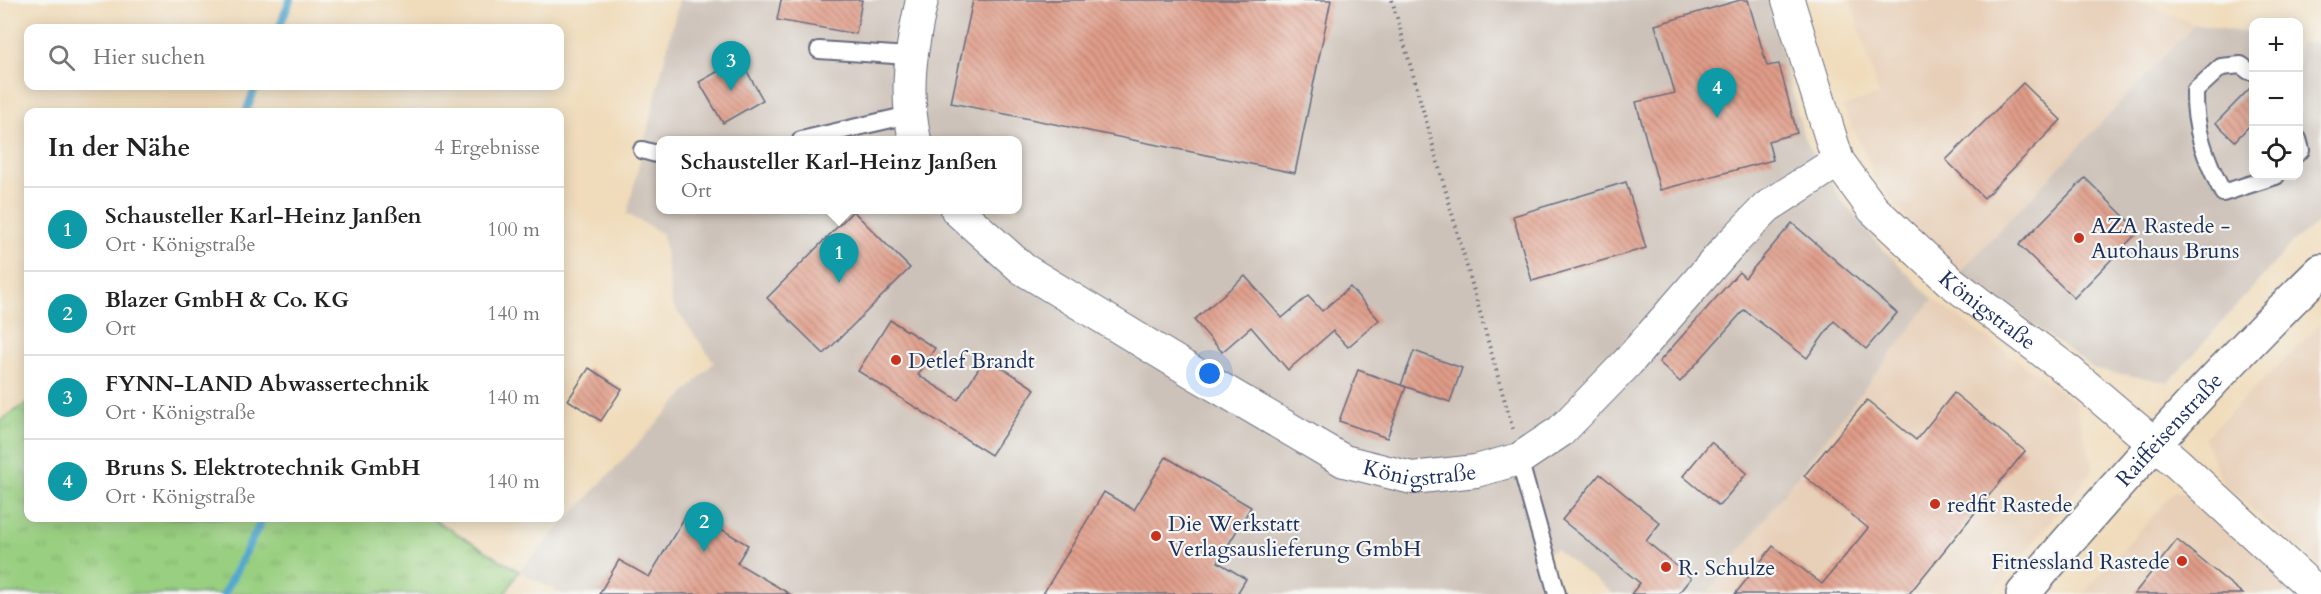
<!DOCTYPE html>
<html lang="de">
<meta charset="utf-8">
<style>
body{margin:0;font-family:Cardo,serif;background:#f2f2f2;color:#222}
.controls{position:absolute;right:18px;top:18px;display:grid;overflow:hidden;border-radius:12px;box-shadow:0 3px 15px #0003}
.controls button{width:54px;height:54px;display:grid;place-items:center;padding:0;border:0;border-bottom:2px solid #e0e0e0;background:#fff;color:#222;font:30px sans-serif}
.you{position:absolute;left:1210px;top:374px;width:21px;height:21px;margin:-15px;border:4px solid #fff;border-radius:50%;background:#1a73e8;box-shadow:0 0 0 9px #1a73e833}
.badge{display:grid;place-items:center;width:39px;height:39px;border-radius:50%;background:#0b8043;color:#fff;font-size:20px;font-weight:700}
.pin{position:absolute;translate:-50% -50px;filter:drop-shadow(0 2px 3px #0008)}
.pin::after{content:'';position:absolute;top:32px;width:21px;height:18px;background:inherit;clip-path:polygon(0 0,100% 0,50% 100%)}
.popup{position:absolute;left:656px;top:136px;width:366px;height:78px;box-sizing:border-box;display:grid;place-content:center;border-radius:12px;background:#fff;filter:drop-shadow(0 2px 4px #0005);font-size:20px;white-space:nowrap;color:#767676}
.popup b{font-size:22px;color:#222}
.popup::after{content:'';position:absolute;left:50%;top:100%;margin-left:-12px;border:12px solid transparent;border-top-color:#fff}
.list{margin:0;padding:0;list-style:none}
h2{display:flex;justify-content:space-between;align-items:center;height:78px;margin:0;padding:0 24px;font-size:26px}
h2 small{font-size:20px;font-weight:400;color:#767676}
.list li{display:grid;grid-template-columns:39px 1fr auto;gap:18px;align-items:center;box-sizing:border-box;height:84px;padding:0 24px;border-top:2px solid #e0e0e0}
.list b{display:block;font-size:22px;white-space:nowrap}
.list p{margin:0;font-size:20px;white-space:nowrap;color:#767676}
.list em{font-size:20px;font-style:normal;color:#767676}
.icon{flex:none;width:33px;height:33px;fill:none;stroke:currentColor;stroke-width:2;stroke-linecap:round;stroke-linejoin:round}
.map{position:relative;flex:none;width:2321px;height:594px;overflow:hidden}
.search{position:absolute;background:#fff;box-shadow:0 3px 15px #0003;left:24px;top:24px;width:540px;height:66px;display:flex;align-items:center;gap:15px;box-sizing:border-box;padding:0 21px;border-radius:12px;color:#767676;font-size:22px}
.panel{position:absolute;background:#fff;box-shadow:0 3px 15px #0003;left:24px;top:108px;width:540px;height:414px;border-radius:12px}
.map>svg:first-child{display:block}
.built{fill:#e7cfb8}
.industrial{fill:#cdc2b9;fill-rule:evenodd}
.grass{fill:url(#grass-tufts);stroke:#5a7f6f;stroke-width:1.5}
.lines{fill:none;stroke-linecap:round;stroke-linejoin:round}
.stream{stroke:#53a7cf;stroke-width:8}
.building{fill:url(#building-back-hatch)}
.service-casing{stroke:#666b7e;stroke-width:20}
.minor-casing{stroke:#666b7e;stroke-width:34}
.secondary-casing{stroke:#666b7e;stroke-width:36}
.path{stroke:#666b7e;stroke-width:4;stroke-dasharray:1.5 4.5;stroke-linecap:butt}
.service{stroke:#fff;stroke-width:16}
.minor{stroke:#fff;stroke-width:32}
.secondary{stroke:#fff;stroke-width:33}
.poi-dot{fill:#c8321e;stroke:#f6f6f2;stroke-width:2}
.labels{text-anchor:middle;stroke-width:4.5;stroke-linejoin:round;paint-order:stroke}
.poi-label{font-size:22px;fill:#1b2f5e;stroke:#f6f6f2;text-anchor:start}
.street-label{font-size:22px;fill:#1b2f5e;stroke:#f6f6f2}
</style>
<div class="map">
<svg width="2321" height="594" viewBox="0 0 2321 594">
<defs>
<pattern id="grass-tufts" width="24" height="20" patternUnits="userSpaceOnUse" patternTransform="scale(1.5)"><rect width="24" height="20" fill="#99cf80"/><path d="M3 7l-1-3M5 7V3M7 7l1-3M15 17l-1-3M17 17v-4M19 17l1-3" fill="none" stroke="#83b271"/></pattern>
<pattern id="building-back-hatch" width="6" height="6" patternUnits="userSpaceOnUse" patternTransform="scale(1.5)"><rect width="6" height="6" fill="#e09c88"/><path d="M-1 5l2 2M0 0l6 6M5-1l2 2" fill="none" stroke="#b58072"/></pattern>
</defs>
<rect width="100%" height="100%" fill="#f6f6f2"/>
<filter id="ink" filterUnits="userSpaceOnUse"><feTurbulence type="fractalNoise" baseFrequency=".0167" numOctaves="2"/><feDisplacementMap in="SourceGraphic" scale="12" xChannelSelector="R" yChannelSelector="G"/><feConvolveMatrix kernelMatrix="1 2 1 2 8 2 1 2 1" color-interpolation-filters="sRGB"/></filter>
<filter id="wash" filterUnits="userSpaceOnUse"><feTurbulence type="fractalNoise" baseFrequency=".008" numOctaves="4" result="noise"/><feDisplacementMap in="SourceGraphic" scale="24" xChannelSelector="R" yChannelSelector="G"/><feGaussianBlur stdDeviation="1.35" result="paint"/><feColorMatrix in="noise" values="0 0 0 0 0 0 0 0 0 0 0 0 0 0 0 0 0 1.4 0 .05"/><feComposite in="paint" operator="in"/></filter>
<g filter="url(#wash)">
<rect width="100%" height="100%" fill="#f0dbba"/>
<g class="built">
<path d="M1851 0H2135L2195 24 1960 272 1926 243 1878 182 1843 107 1879 95Z"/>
<path d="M1933 299 2075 402 2094 469 1991 594H1707Z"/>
<path d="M2321 324V568L2224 485 2204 438Z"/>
<path d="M2175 491 2210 501 2319 594H2083Z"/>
</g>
<g class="industrial">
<path d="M679 0H1768L1804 138 1842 201 1884 250 1933 299 1707 594H1614L1555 549 1533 561 1545 594H562L519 571 714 362 672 304 663 234 627 214ZM660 140H1018V210H660Z"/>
<path d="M2195 24 2253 34 2254 176H2298L2299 42 2321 45V220L2294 241 2169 382 2096 370 1960 272Z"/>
</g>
<path class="grass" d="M28 402V518H431L519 571 505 594H0V421Z"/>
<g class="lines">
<g class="stream">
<path d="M279 28 290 0"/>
<path d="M246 112 256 86"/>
<path d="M224 594 263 518"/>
</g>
</g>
<g id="blocks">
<g class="building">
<path d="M781 0H862L856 34 777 20Z"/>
<path d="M973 0H1331L1295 173 951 103Z"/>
<path d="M1740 0H1748L1767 66 1779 64 1797 133 1768 141 1773 160 1660 190 1636 102 1675 93 1655 25Z"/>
<path d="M740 59 763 100 723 123 699 82Z"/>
<path d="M2023 83 2061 120 1984 198 1946 160Z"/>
<path d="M2253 85V122L2235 141 2216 123Z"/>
<path d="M2085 178 2139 231 2074 298 2019 245Z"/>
<path d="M1626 182 1646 248 1532 281 1513 216Z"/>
<path d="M853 211 910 268 824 354 767 298Z"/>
<path d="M1792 223 1897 313 1866 349 1834 321 1807 358 1744 310 1680 382 1659 362 1739 272 1745 278Z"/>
<path d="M1245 276 1282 318 1308 296 1322 311 1350 287 1379 320 1348 347 1333 331 1288 370 1251 327 1222 352 1194 320Z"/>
<path d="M890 320 935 348 918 375 958 400 986 357 1035 389 991 455 858 371Z"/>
<path d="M1414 351 1462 368 1450 402 1401 385Z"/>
<path d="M589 368 622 389 601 421 568 400Z"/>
<path d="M1358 370 1406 387 1387 438 1339 421Z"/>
<path d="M1954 393 2025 451 1909 594H1735L1773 546 1822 584 1868 528 1804 476 1867 400 1916 440Z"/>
<path d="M1711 442 1747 473 1719 506 1683 476Z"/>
<path d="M1166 457 1251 507 1218 562 1246 579 1237 594H1043L1104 492 1134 510Z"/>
<path d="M1600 474 1660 523 1646 541 1691 578 1678 594H1631L1640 583 1562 520Z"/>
<path d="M689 510 748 545 737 563 790 594H599L619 560 649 577Z"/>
<path d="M2177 540 2243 594H2134Z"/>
</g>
</g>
</g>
<g filter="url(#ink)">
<use href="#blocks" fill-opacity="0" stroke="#666b7e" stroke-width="1.5"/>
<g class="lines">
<g class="service-casing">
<g id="service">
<path d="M819 50 909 56"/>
<path d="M2249 71 2241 65 2221 67 2195 91C2194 129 2206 160 2223 193L2276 176"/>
<path d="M2298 139 2301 150 2298 153"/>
<path d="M801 140 909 115"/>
<path d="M642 150 660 155"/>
<path d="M1519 459 1557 594"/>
</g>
</g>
<g class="minor-casing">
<g id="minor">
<path id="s1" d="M1788 0 1838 161 1873 209 1950 281 2070 372 2177 463 2319 594"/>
<path d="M915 140C904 91 911 49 922 0"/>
<path id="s2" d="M957 210 1023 269 1191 371 1344 461 1412 478 1476 471 1519 459 1561 431 1628 362 1727 248 1767 207 1838 161"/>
</g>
</g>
<g class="secondary-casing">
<g id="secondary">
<path id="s3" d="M2023 594C2118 482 2216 373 2321 271"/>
</g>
</g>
<path class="path" d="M1392 0 1513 430"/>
<use href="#service" class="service"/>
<use href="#minor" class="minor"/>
<use href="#secondary" class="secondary"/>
</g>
</g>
<g class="poi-dot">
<circle cx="2079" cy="238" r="6"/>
<circle cx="896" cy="360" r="6"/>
<circle cx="1935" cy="504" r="6"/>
<circle cx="1156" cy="536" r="6"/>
<circle cx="2182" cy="561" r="6"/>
<circle cx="1666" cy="567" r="6"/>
</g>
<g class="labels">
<g class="poi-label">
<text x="2091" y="233">AZA Rastede -<tspan x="2091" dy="25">Autohaus Bruns</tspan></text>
<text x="908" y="368">Detlef Brandt</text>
<text x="1947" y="512">redfit Rastede</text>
<text x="1168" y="531">Die Werkstatt<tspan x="1168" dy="25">Verlagsauslieferung GmbH</tspan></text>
<text x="2170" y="569" text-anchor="end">Fitnessland Rastede</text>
<text x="1678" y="575">R. Schulze</text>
</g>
<g class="street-label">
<text dy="8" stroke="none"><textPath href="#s1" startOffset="381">Königstraße</textPath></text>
<text dy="8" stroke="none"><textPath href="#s3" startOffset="220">Raiffeisenstraße</textPath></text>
<text dy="8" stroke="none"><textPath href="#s2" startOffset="540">Königstraße</textPath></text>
</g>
</g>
</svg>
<div class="controls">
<button>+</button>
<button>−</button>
<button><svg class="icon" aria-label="locate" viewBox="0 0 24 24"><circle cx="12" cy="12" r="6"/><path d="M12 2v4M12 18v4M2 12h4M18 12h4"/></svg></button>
</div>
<div class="you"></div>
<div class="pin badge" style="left:839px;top:283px;background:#0f9aa8">1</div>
<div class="popup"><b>Schausteller Karl-Heinz Janßen</b>Ort</div>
<div class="pin badge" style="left:704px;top:552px;background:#0f9aa8">2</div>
<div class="pin badge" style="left:731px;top:91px;background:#0f9aa8">3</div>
<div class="pin badge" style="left:1717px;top:118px;background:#0f9aa8">4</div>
<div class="search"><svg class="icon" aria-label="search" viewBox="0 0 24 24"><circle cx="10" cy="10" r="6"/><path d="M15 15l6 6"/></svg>Hier suchen</div>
<section class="panel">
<h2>In der Nähe<small>4 Ergebnisse</small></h2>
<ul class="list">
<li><span class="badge" style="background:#0f9aa8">1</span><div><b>Schausteller Karl-Heinz Janßen</b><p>Ort · Königstraße</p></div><em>100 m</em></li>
<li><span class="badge" style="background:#0f9aa8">2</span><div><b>Blazer GmbH &amp; Co. KG</b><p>Ort</p></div><em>140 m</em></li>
<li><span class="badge" style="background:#0f9aa8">3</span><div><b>FYNN-LAND Abwassertechnik</b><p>Ort · Königstraße</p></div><em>140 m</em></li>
<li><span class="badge" style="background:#0f9aa8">4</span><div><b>Bruns S. Elektrotechnik GmbH</b><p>Ort · Königstraße</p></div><em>140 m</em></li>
</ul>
</section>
</div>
